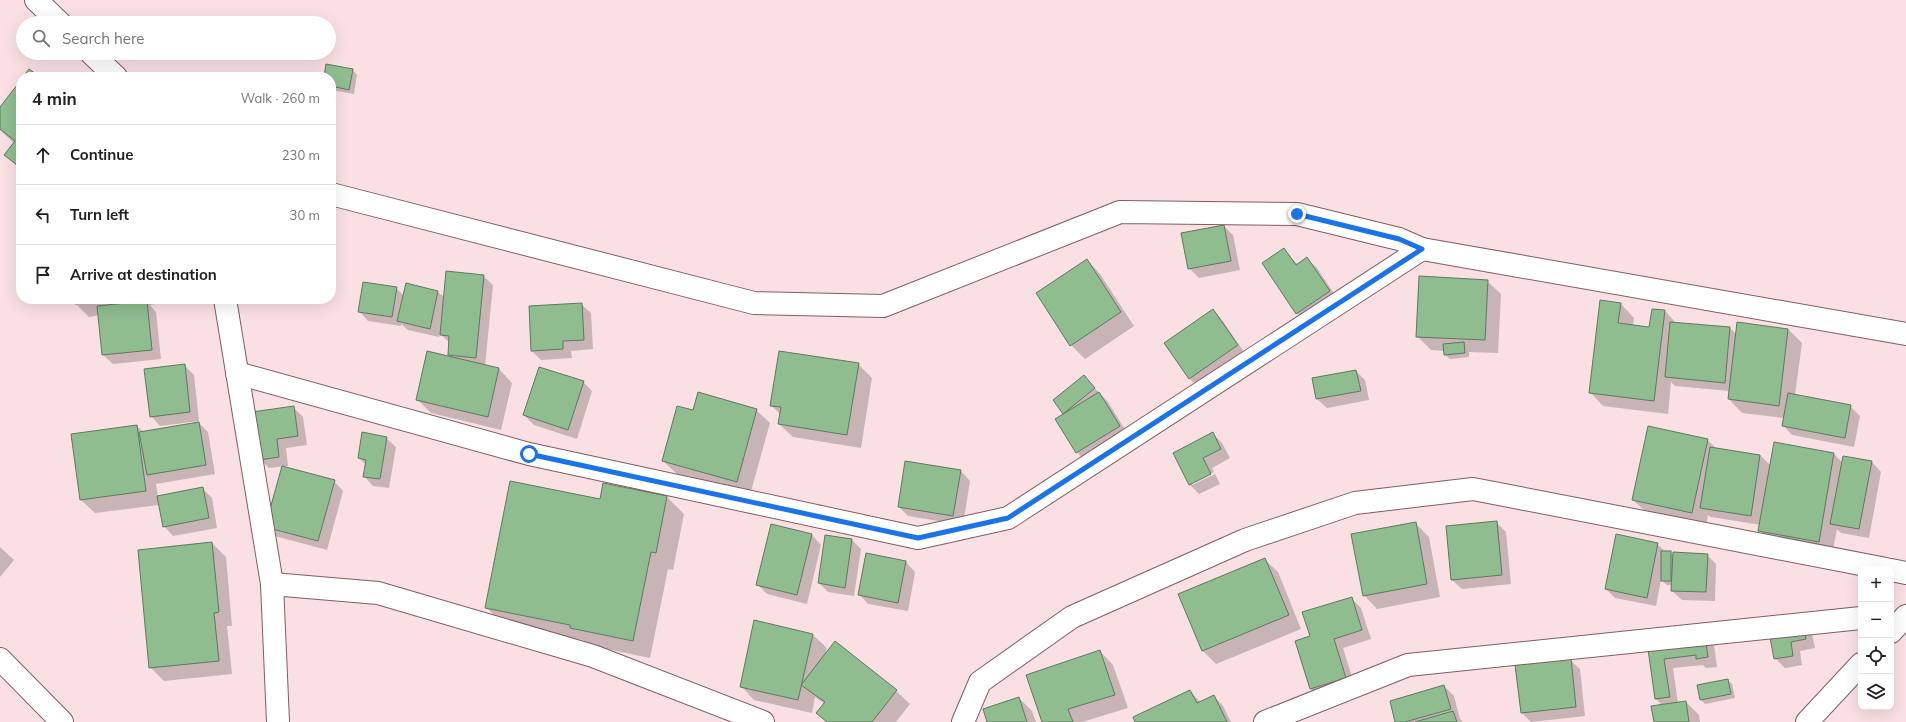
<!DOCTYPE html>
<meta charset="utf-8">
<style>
body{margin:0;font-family:Mulish,sans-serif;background:#f6f6f6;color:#202124}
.controls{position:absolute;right:12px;bottom:12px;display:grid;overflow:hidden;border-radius:8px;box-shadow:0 4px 16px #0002}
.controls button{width:36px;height:36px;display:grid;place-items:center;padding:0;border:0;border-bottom:1px solid #e0e0e0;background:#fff;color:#202124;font:20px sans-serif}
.stop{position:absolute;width:12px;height:12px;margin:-9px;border:3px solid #1a73e8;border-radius:50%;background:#fff}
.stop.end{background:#1a73e8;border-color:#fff;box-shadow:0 1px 4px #0008}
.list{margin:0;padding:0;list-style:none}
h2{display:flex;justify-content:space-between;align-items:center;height:52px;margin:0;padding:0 16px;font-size:17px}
h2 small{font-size:13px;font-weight:400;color:#757577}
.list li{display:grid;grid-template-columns:26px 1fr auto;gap:12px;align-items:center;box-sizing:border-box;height:60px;padding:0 16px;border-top:1px solid #e0e0e0}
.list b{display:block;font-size:15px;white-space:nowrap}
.list em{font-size:13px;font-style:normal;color:#757577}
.icon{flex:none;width:22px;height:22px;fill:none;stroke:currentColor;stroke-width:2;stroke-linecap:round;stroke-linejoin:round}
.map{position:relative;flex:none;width:1906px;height:722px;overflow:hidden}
.search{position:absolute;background:#fff;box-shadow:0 4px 16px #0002;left:16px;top:16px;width:320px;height:44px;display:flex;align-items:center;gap:10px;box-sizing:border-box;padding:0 14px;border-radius:22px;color:#757577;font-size:15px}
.panel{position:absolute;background:#fff;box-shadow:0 4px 16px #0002;left:16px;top:72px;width:320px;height:232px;border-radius:16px}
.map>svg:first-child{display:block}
.shadow{fill:#0003}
.building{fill:#8fbd90;stroke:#5e785f}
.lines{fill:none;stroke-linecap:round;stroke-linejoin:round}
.minor-casing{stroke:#815c61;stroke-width:24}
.minor{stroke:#fff;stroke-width:22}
.route{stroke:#1a73e8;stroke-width:5}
</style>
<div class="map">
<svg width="1906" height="722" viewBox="0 0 1906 722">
<rect width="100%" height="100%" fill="#fae0e3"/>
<g class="shadow">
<path d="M353 70 357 75 354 94 331 90V77H325Z"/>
<path d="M21 81V170L5 155 14 143 0 130V109Z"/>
<path d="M1224 226 1233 235 1240 270 1199 278 1189 268Z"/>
<path d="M1284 250 1298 265 1307 259 1317 268 1339 301 1306 323 1297 313 1264 263Z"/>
<path d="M1087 260 1100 274 1134 326 1085 359 1071 345Z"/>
<path d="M483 276 493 285 485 366 499 369 512 383 501 430 431 413 417 399 453 358 449 354 450 343 440 334 439 337 408 330 401 324V326L368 321 359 311 396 288 404 296 438 292 445 298Z"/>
<path d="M1487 281 1501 294 1498 353 1469 352V357L1450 359 1445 355V351L1431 350 1417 336Z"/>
<path d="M75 299H180L150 305 156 312 161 359 113 364 103 355 99 315 89 317 76 304Z"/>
<path d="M581 304 591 313 593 349 571 351 572 358 541 360 532 351Z"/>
<path d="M1621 304 1634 318 1633 326 1650 328 1665 311 1677 324 1730 328 1737 335 1738 323 1788 329 1802 343 1795 395 1850 406 1860 416 1854 447 1792 435 1783 425 1784 418 1742 413 1729 399 1730 391 1675 386 1671 382 1668 414 1603 406 1590 392Z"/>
<path d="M1213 310 1222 320 1246 355 1199 388 1190 379 1165 343Z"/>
<path d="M858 364 872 378 861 448 793 437 779 424 781 415 771 405Z"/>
<path d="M184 365 194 375 199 421 160 426 151 416Z"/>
<path d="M1356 371 1365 380 1369 400 1327 408 1317 399 1313 379Z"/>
<path d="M1088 381 1108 402 1129 436 1086 462 1077 452 1065 414 1054 401Z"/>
<path d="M583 382 592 391 577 439 534 425 524 415Z"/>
<path d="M293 407 303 417 307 445 286 448 288 466 269 468 260 459Z"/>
<path d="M756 410 770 423 750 495 677 474 663 461Z"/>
<path d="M197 421 208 432 215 474 156 484 158 497 202 488 212 498 217 528 173 536 164 526 159 505 95 513 81 500 137 426 143 432 197 423Z"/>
<path d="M1213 434 1222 443 1230 458 1212 468 1214 472 1192 483V485L1215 474 1220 484 1199 494 1190 485 1174 454Z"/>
<path d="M386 438 396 447 389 488 373 486 364 476 366 465 359 458Z"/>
<path d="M1707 440 1717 449 1760 455 1771 466 1775 443 1834 454 1843 463 1872 462 1881 472 1869 538 1841 533 1837 529 1832 555 1773 544 1760 531 1761 525 1711 517 1708 515 1706 526 1647 513 1633 500Z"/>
<path d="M961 471 970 481 963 525 908 516 899 507Z"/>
<path d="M334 481 343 491 327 550 275 536 266 526Z"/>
<path d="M667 497 684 514 673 570 668 569 650 658 588 645 583 640 503 624 486 607 601 500Z"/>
<path d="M1496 522 1506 532 1511 584 1462 589 1452 580Z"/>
<path d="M1415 523 1429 537 1440 597 1377 609 1364 595Z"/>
<path d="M812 535 821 545 807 604 767 594 758 585Z"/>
<path d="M826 536 852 540 861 549 854 596 828 592 819 583Z"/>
<path d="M212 543 226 557 232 626H227L232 674 164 681 150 667Z"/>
<path d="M1657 544 1666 552H1670L1674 555H1707L1716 564 1715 601 1682 600 1672 591 1673 585H1667L1661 580 1656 606 1615 598 1606 589Z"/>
<path d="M0 547 14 560 0 577Z"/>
<path d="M1264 559 1278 572 1301 629 1216 664 1203 651 1179 594Z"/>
<path d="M906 562 915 572 908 611 868 604 859 594Z"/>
<path d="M1351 598 1361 608 1371 639 1343 648 1355 687 1321 698 1311 689 1296 642 1311 637Z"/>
<path d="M755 622 813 635 827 648 825 656 896 691 910 704 896 722H826L817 713 825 704 815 697 812 713 754 700 741 686Z"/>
<path d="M1769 622 1810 625 1815 648 1800 651 1802 665 1785 668 1775 658Z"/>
<path d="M1705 636 1714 645 1717 667 1706 668 1703 665 1673 668 1678 703 1686 702 1699 715 1700 722H1655L1662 705 1656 699 1648 643Z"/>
<path d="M1100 651 1113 665 1128 708 1082 722H1043Z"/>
<path d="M1570 660 1580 669 1585 716 1531 722 1522 713Z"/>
<path d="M1727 680 1732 684 1735 698 1705 704 1700 699Z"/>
<path d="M1444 686 1454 696 1460 719 1463 722H1396Z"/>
<path d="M1190 691 1201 703 1214 696 1223 706 1231 722H1136Z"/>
<path d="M1019 698 1032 711 1036 722H989Z"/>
</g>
<g class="building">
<path d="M326 64 353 69 349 90 331 86V77H324Z"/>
<path d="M29 69 40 77H23Z"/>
<path d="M21 80V168L4 155 15 141 0 129V107Z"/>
<path d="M1224 225 1231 261 1188 269 1181 233Z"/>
<path d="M1284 248 1296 265 1307 257 1330 291 1296 314 1262 263Z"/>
<path d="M1087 259 1121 312 1070 346 1036 293Z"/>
<path d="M446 271 484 275 476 358 448 355 449 336 440 335Z"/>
<path d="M1419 276 1488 280 1485 340 1416 337Z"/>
<path d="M363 282 397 287 392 317 358 312Z"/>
<path d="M406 283 438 291 430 329 397 321Z"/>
<path d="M74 299H100L75 304Z"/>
<path d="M1600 300 1621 303 1618 323 1649 327 1652 309 1665 310 1654 401 1589 393Z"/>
<path d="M147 301 152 350 102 355 97 306Z"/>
<path d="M582 303 584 340 563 341V349L531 351 529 306Z"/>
<path d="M1213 309 1238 345 1189 379 1164 343Z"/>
<path d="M1670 322 1730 327 1725 383 1665 377Z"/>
<path d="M1737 322 1788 329 1779 406 1728 399Z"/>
<path d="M1464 342 1465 353 1444 355 1443 344Z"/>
<path d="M427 351 499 368 488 417 416 400Z"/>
<path d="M779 351 859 363 847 435 778 424 781 407 770 406Z"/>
<path d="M185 364 190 412 150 417 144 369Z"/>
<path d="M539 367 584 381 568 430 523 415Z"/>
<path d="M1356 370 1361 391 1316 399 1312 378Z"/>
<path d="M1084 375 1095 388 1063 414 1053 400Z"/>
<path d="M698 392 757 409 737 482 662 461 677 406 693 410Z"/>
<path d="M1099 392 1120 426 1076 453 1055 419Z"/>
<path d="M1788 393 1851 405 1845 438 1782 426Z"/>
<path d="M294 406 298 436 277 439 279 457 259 460 252 412Z"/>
<path d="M199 422 206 465 147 475 139 432Z"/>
<path d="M137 425 146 491 80 500 71 434Z"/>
<path d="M1648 426 1708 439 1692 513 1632 500Z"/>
<path d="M362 432 387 437 380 479 363 477 366 460 358 458Z"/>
<path d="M1213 432 1221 449 1203 458 1211 474 1189 485 1173 453Z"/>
<path d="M1774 442 1834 453 1819 542 1758 531Z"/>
<path d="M1710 447 1760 455 1751 516 1700 508Z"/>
<path d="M1843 456 1872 461 1859 529 1830 524Z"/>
<path d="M905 461 961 470 953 516 898 507Z"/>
<path d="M282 466 335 480 318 541 265 527Z"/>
<path d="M510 481 600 499 603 483 667 496 656 553 651 552 633 641 570 628V625L485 608Z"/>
<path d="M203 487 209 518 163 527 157 496Z"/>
<path d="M1497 521 1502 575 1451 580 1446 526Z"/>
<path d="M1416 522 1427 584 1363 596 1351 534Z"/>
<path d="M771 524 812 534 797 595 756 585Z"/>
<path d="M1616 534 1658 543 1647 598 1605 589Z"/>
<path d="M825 535 852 539 845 588 818 583Z"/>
<path d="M212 542 219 612 214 613 219 661 149 668 138 550Z"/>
<rect x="1661" y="551" width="10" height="30"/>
<path d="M1673 552 1708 554 1706 592 1671 591Z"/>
<path d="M866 553 906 561 898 603 858 595Z"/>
<path d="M1265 558 1289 615 1202 651 1178 594Z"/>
<path d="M1352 597 1362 630 1334 639 1346 678 1310 689 1295 641 1310 636 1302 612Z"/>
<path d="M1801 615 1806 639 1791 642 1793 656 1774 659 1767 621Z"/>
<path d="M754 620 813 634 798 700 740 687Z"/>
<path d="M1705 635 1708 657 1696 659V655L1664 659 1670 697 1655 699 1647 642Z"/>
<path d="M835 641 897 690 872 722H827L816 713 825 702 801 685Z"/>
<path d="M1100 650 1115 695 1068 709 1073 722H1042L1026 675Z"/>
<path d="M1571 658 1576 707 1521 713 1515 665Z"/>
<path d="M1728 679 1731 694 1700 700 1697 685Z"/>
<path d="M1444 685 1451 709 1405 722H1395L1390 701Z"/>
<path d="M1190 690 1197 703 1214 695 1227 722H1135L1133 717Z"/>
<path d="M1019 697 1027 722H987L983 709Z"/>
<path d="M1686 701 1689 722H1654L1651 706Z"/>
<path d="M1453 711 1457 722H1415Z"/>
</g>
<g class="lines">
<g class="minor-casing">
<g id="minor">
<path d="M36 0 60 23"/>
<path d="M91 53 116 77"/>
<path d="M1422 249 1906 334"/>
<path d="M225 299 272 584 278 722"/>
<path d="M237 373 529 454 918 538 1008 518 1422 249 1399 239 1297 214 1120 212 883 306 754 303 331 194"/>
<path d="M1891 570 1906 573"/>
<path d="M272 584 378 593 593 656 763 722"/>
<path d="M1891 632 1906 616"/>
<path d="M0 659 62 722"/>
<path d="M963 722 980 682 1072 617 1245 540 1355 503 1473 489 1886 569"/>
<path d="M1265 722 1408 665 1861 618"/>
<path d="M1807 722 1861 664"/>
</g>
</g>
<use href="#minor" class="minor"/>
</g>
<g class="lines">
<path class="route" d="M529 454 918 538 1008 518 1422 249 1399 239 1297 214"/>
</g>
</svg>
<div class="controls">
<button>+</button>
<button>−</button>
<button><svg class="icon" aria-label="locate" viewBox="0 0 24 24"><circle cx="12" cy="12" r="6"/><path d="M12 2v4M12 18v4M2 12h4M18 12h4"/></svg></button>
<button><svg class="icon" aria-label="layers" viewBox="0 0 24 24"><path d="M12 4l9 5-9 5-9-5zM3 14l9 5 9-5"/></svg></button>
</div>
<div class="stop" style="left:529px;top:454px"></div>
<div class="stop end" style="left:1297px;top:214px"></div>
<div class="search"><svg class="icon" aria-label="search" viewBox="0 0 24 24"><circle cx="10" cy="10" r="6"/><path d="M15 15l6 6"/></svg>Search here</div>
<section class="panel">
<h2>4 min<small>Walk · 260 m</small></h2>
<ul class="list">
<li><svg class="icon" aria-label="ahead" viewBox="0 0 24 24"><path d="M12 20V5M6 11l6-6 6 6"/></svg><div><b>Continue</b></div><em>230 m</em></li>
<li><svg class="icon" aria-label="left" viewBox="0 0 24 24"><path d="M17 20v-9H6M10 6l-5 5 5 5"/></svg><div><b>Turn left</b></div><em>30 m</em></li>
<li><svg class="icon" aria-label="arrive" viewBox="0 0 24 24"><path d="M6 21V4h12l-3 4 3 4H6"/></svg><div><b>Arrive at destination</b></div></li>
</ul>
</section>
</div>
